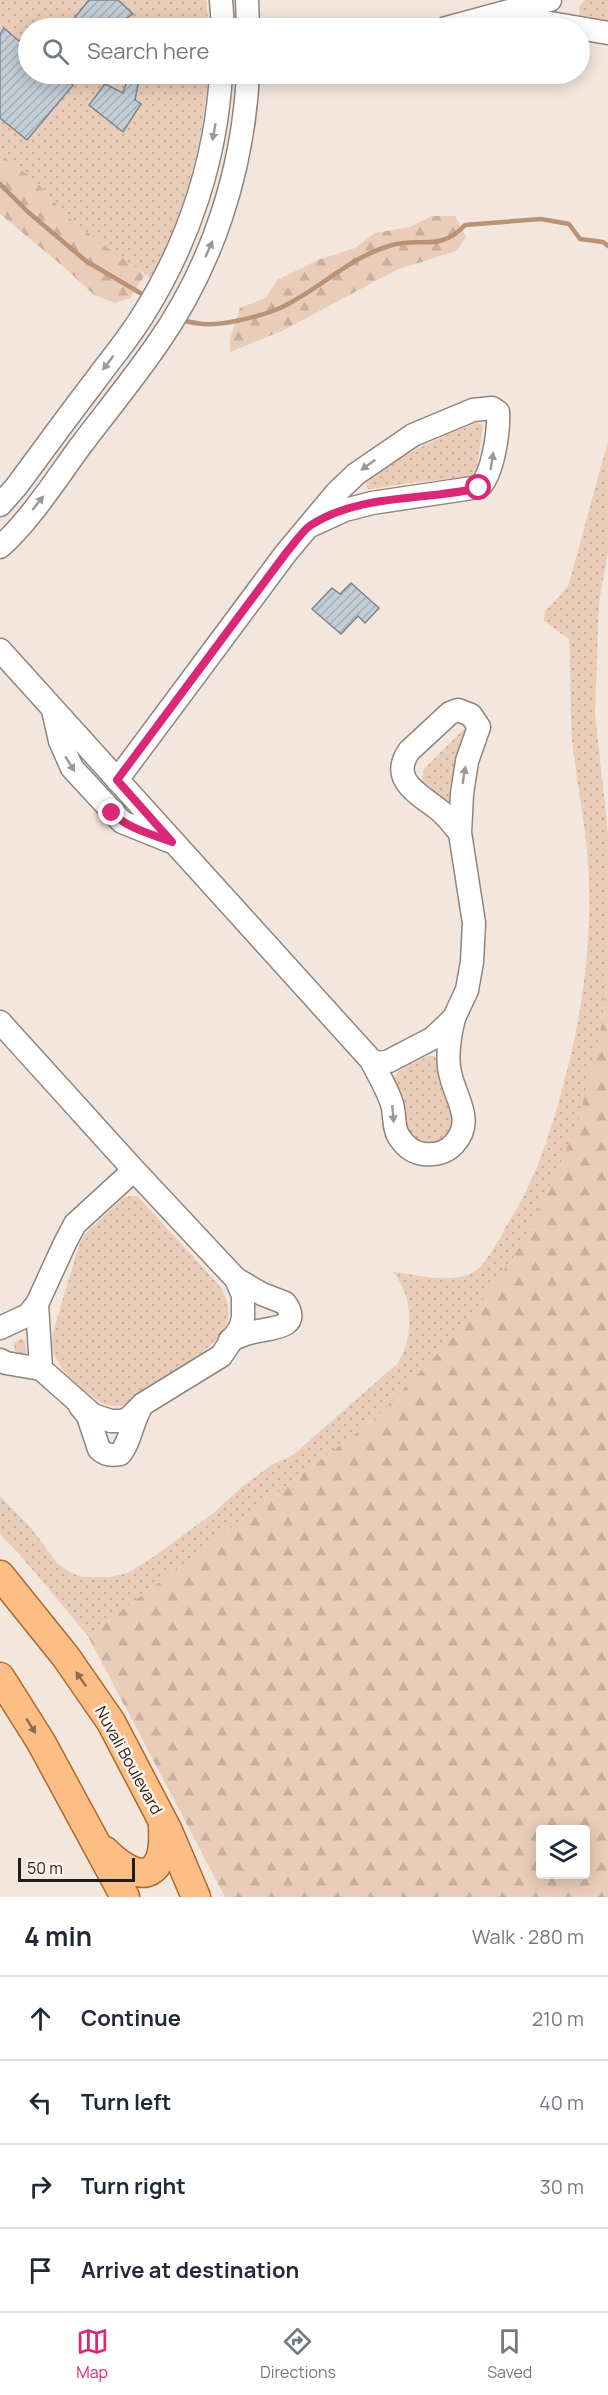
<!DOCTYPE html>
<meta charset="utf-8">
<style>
body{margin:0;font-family:Manrope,sans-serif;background:#f2f2f3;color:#1f2937}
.controls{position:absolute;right:18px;bottom:18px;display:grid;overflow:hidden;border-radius:6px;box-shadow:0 3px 15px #0003}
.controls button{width:54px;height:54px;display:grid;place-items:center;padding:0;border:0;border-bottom:2px solid #e0e1e3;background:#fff;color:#1f2937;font:30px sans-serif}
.scale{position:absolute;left:18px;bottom:15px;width:117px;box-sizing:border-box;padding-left:6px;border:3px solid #201c19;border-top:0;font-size:16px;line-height:21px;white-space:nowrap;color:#201c19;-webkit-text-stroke:4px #fff3ea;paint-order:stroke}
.stop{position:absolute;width:18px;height:18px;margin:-14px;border:4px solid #db2777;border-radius:50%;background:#fff}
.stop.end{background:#db2777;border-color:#fff;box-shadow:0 2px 6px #0008}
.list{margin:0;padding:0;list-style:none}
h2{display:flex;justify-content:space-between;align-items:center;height:78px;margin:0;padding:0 24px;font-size:26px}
h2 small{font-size:20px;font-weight:400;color:#747a83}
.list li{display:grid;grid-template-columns:39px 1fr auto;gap:18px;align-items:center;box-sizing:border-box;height:84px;padding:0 24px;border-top:2px solid #e0e1e3}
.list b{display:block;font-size:22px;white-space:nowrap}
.list em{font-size:20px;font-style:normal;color:#747a83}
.icon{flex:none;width:33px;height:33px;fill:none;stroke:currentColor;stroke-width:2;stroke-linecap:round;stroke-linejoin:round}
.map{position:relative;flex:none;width:608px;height:1897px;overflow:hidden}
.search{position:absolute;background:#fff;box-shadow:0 3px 15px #0003;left:18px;right:18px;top:18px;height:66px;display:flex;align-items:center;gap:15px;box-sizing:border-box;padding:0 21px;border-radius:33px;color:#747a83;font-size:22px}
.sheet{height:414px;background:#fff}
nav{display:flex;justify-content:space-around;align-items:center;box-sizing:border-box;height:84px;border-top:2px solid #e0e1e3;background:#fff;font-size:16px;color:#747a83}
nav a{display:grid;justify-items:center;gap:3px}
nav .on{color:#db2777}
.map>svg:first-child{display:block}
.forest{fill:url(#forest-firs);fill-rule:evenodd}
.park{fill:url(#park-dots)}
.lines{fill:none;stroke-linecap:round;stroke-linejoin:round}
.stream{stroke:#ba9275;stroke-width:4.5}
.building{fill:url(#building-hatch);stroke:#7d868f;stroke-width:1.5}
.minor-casing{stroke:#90857e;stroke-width:25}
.major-casing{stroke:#af692a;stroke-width:31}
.minor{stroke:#fff;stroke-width:22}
.major{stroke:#fdbe85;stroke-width:28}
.oneway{fill:#9b9998}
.oneway2{fill:#8e6d4f}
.route{stroke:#db2777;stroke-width:8}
.labels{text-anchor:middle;stroke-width:5;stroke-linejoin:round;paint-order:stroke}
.street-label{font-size:16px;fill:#201c19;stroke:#fff3ea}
</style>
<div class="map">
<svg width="608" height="1897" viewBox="0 0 608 1897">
<defs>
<pattern id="forest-firs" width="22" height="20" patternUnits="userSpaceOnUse" patternTransform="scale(1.5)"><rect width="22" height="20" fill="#eacdb8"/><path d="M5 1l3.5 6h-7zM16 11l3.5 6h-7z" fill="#c8af9e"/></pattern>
<pattern id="park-dots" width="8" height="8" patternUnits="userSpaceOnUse" patternTransform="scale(1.5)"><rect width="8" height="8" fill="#eacdb8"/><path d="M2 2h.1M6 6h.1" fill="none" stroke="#c8af9e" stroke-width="1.8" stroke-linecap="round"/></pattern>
<pattern id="building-hatch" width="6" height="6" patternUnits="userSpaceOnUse" patternTransform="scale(1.5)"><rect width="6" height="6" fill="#c2cdd6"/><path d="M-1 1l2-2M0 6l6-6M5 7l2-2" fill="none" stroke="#a6afb7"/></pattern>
</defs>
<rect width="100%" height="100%" fill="#f2e6dd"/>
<g class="forest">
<path d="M0 154 35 180 66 215 145 275 130 298 115 303 94 295 65 268 0 214Z"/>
<path d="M432 216H455L466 237 456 251 396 270 282 331 230 352V339L240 308 266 298 277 280 318 260 355 248 375 233 410 227Z"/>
<path d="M608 968V1897H225L88 1636 377 1417 523 1243 602 1024ZM540 1830H586V1874H540Z"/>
</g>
<g class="park">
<path d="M0 0H206L209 28H28V74H208C203 146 184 215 152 279L98 241 66 215 35 180 0 154Z"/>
<path d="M585 0H608V24L580 16 579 7Z"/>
<path d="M477 423 481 424 483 428 476 472 473 476 409 483 373 489H368L366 485C373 466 456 430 477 423Z"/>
<path d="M608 441V552L599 602 595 714 608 833V968L602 1023 577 1126 523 1243 463 1327 377 1417 88 1636 21 1556 0 1534V1496L32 1529 57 1563 71 1573 83 1577H110L128 1573 156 1555 216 1511 243 1486 273 1464 293 1455 398 1363C414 1335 414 1298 393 1272 418 1275 446 1283 470 1274 486 1268 501 1235 510 1220 532 1185 546 1147 557 1107 579 1034 591 960 589 883 588 834 577 787 572 739 570 707 571 671 569 639L544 621 545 611 568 587Z"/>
<path d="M466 729 471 730 454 808 421 784 424 769 462 731Z"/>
<path d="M428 1056H434L439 1060 455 1114 449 1137 432 1145 413 1140 404 1129 393 1082C395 1068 416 1062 428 1056Z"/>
<path d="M131 1196H137L143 1202 219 1285C245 1325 213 1344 184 1366 167 1378 151 1390 135 1403 127 1405 120 1407 112 1406 96 1404 63 1374 56 1359 51 1350 52 1342 53 1332L79 1245 85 1234 123 1198Z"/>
<path d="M21 1338 25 1342 27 1359 15 1356 14 1343Z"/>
</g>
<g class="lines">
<g class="stream">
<path d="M0 184 28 212 86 261 147 297"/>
<path d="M182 320C203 326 215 325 236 321 250 318 267 314 280 308 318 291 348 258 389 246 420 236 439 253 465 225L541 219 569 224 580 239 603 242 608 246"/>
</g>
</g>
<g class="building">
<path d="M89 0H118L133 14 124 20 131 28H31L45 22 68 26Z"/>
<path d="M4 28 19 41 28 31V43L25 45 28 48V74H59L73 85 27 140 0 118V34Z"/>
<path d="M129 74H140L135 100 141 104 123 132 89 105 105 84 123 93Z"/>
<path d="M351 583 379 608 365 623 358 616 341 634 312 609 332 588 340 594Z"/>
</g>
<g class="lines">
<g class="minor-casing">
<g id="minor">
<path d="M221 0 223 28"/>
<path d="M247 0 248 28"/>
<path d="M477 21 544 22 608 33"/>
<path d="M446 28 550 0"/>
<path d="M0 505 16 487C42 452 68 416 95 381 111 359 129 338 143 315 189 242 216 159 221 74"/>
<path d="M0 547C30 521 58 476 82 444 107 411 133 379 156 346 213 265 243 171 248 74"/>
<path d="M0 650 371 1060 379 1063 389 1061 433 1038 454 1018 467 990 472 962 474 923 460 833 462 794 467 761 479 727 471 715 458 710 450 713 409 751C389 780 419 794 438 809 447 816 453 825 460 833"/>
<path d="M53 710 60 741 72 768 122 822 169 841"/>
<path d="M117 780 286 553 337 492 356 474 413 435 473 410 492 408 498 412C499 431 493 475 479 487L372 503 345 510 310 526"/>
<path d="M0 1022 134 1170 236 1279 243 1295V1318L240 1328 221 1356 143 1404 129 1418 122 1421H111L93 1415 41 1369 37 1304 65 1243 75 1224 134 1170"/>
<path d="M371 1060C378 1074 386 1087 391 1101 396 1113 392 1126 399 1137 405 1146 413 1153 424 1154 435 1155 446 1153 454 1144 477 1119 452 1095 449 1067 447 1050 450 1034 454 1018"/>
<path d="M0 1328 28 1315 37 1304"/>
<path d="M230 1340C237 1337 245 1334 253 1332 268 1328 304 1329 285 1303L262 1294 236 1279"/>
<path d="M0 1360 6 1363 41 1369"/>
<path d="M80 1406 88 1416 99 1449C105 1455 111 1456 120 1454 130 1443 132 1422 141 1407"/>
</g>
</g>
<g class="major-casing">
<g id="major">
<path d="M0 1575 66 1657 111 1722 168 1831 196 1897"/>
<path d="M0 1677 41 1742 125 1897"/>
<path d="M105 1851C118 1864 146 1887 159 1861 165 1850 163 1836 163 1824"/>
</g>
</g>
<use href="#minor" class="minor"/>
<use href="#major" class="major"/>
</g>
<defs><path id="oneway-solid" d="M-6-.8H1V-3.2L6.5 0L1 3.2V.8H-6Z" transform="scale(1.5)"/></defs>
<g class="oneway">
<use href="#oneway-solid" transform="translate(214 132) rotate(100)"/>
<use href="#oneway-solid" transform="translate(209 249) rotate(-66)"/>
<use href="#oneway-solid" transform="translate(108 363) rotate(127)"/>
<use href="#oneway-solid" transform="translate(492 461) rotate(-81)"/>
<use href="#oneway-solid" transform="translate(368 465) rotate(144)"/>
<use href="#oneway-solid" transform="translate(38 503) rotate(-52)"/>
<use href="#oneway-solid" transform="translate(70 764) rotate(58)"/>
<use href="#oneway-solid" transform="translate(464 775) rotate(-81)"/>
<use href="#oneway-solid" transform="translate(393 1114) rotate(85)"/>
</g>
<g class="oneway2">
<use href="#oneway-solid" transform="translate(81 1679) rotate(-125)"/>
<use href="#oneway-solid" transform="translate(31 1726) rotate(58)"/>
</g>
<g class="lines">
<path class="route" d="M112 813C129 829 151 834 172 842L117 780 286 553C294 544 302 531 311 525 361 493 424 501 479 488"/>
</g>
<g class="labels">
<g class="street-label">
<text transform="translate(129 1760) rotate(61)" y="6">Nuvali Boulevard</text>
</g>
</g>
</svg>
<div class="controls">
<button><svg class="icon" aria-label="layers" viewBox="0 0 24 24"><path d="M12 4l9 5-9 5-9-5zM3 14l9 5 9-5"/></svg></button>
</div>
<div class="scale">50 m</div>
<div class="stop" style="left:479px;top:488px"></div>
<div class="stop end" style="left:112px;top:813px"></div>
<div class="search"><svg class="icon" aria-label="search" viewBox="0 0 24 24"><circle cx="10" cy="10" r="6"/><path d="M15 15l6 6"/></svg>Search here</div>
</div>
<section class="sheet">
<h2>4 min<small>Walk · 280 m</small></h2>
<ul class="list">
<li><svg class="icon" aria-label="ahead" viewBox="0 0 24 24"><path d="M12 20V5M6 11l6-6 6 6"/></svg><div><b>Continue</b></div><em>210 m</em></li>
<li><svg class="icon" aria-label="left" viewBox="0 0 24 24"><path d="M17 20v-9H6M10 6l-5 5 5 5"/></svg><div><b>Turn left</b></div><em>40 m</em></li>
<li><svg class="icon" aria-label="right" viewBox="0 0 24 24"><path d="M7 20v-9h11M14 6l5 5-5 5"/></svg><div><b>Turn right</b></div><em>30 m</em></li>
<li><svg class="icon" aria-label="arrive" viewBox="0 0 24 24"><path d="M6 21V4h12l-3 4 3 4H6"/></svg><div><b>Arrive at destination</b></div></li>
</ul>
</section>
<nav>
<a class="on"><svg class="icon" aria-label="map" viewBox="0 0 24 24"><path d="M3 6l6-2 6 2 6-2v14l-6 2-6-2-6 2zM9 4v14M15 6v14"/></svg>Map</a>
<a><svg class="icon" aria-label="directions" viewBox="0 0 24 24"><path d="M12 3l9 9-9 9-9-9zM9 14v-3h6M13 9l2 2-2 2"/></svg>Directions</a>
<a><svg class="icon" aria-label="saved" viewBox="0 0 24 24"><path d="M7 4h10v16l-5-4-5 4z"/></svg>Saved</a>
</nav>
